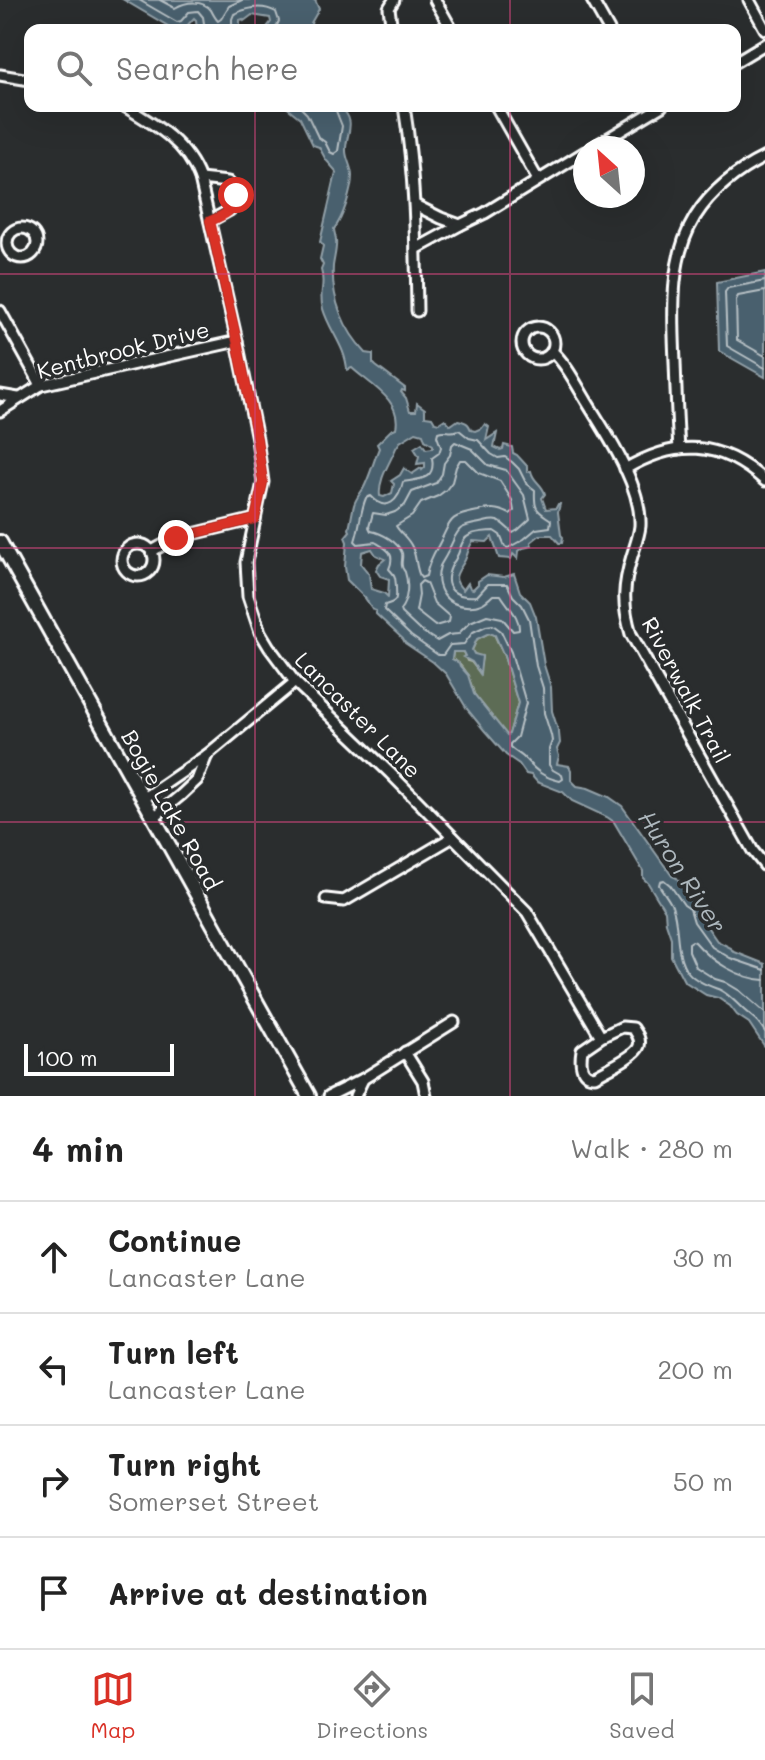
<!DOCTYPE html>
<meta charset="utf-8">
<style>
body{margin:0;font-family:Mali,sans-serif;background:#f2f2f2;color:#222}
.compass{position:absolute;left:573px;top:136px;width:72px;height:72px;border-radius:50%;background:#fff;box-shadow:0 8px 32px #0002;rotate:333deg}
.scale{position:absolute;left:24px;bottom:20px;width:150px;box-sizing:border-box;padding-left:8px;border:4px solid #fff;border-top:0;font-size:22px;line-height:28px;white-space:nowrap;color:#fff;-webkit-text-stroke:6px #2a2d2e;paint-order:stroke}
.stop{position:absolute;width:24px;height:24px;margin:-18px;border:6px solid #d93025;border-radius:50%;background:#fff}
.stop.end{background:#d93025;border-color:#fff;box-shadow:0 2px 8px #0008}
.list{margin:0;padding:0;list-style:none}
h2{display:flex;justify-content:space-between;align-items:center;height:104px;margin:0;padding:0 32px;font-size:34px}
h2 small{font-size:26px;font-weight:400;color:#767676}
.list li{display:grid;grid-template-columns:52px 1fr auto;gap:24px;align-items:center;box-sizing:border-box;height:112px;padding:0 32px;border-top:2px solid #e0e0e0}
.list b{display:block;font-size:30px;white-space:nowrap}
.list p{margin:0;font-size:26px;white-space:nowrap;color:#767676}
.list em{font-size:26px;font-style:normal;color:#767676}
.icon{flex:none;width:44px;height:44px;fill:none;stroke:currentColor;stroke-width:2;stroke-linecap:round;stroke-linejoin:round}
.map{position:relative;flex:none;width:765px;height:1096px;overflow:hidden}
.search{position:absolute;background:#fff;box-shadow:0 8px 32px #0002;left:24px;right:24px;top:24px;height:88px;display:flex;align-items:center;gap:20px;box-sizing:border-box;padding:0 28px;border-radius:16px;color:#767676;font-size:30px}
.sheet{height:552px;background:#fff}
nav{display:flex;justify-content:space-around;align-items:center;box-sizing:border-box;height:112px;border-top:2px solid #e0e0e0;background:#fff;font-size:22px;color:#767676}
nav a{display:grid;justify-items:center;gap:4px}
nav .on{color:#d93025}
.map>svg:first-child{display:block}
.green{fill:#5d6c54;stroke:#aeb6aa;stroke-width:2}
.water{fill:#4a616e;stroke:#92a0a8;stroke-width:2;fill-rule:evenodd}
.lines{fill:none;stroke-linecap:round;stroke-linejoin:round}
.shore{stroke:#b7c0c5;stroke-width:2}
.street-casing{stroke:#fff;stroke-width:15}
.secondary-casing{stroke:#fff;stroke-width:18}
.street{stroke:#2a2d2e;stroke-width:9}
.secondary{stroke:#2a2d2e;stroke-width:12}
.route{stroke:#d93025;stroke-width:10}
.grid{fill:none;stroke:#ce467c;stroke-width:2;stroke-opacity:0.55}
.labels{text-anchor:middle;stroke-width:7;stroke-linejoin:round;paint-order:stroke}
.street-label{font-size:22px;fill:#fff;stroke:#2a2d2e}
.water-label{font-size:24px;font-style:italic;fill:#aeb8be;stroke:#2a2d2e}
</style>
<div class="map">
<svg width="765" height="1096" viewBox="0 0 765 1096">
<rect width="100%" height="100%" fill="#2a2d2e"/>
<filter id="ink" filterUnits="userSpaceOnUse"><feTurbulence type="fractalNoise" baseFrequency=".0125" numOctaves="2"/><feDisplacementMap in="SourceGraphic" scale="16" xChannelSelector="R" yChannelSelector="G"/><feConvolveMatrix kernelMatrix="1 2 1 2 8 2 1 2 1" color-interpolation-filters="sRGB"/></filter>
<g filter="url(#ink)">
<path class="green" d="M489 633 494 634 504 656 518 703 509 735H506L474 694C471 681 463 664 452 659L453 652H463L467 661 471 662 479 672 482 657 474 654 472 650 477 639Z"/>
<g class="water">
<path d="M124 0H315L319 9 311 23 313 30H265L271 22 270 18 252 15 244 21 243 19 240 20V27L237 30H218L213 27 209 28V30H197L196 20 194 18 186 27H181L175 30Z"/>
<path d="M285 106H339C359 122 345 134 346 151 346 159 352 167 352 176 352 190 343 218 334 229 334 233 336 236 336 241 337 248 334 258 333 266 331 299 344 330 366 353L373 354V363L376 366 405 388V391L402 390 401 392 406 398 410 411H416L417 403 425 409V416L432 417 435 422 439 423 445 419 451 425 458 420C466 422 469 423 471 430L475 431 482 428 485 424 489 427 486 440 497 433 494 447 500 450 503 449 504 445 512 447 513 453 517 455 527 466V472L531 471C533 482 542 483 545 494L542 498 546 509 556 508 558 504H560L558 512 561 535 563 537 562 543H559L552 535H540L531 542 532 546 523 548 519 551 518 559 513 554 511 559 499 558 492 537 487 542 473 541C469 547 468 553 465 560 458 573 450 577 463 590L468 583 470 588 473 589 478 584V581L487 575 504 577 514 574 520 592 530 602 536 617 544 665 551 687 552 711 559 733 560 743 557 749 559 756 557 764 569 766 571 770V780L577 786 588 788 609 797 622 806 672 876 677 878 690 900 696 902 701 918 717 941 731 948 732 951 765 964V1047L749 1023 737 1015 730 1006 718 998 706 995 684 981 671 956V938L666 923 665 911 648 883 643 878V871L614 822 607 817 572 801 563 792 537 782 531 775 526 774 519 764 506 755 484 730 467 709 446 674 433 662 405 643 403 639 376 614V611L373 610 365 598 347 580 345 567 347 542 345 537 350 531 349 529C351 521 352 513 354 505 356 498 360 494 363 489 369 479 374 460 379 448L377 444 391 430 396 428C402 400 369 384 352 368L347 370C346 348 329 330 323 309 318 292 326 286 321 270L323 265 320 259 323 246 320 242 336 173 335 170 326 160 319 147 313 145 300 118ZM416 432 423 434 425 440 433 445V448L426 449 422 443 414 448 419 456 417 464 425 463V467L422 470 421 468 412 474 404 468 400 475 391 481 394 484 392 493 384 497 380 496C378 479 390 463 396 448L400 442ZM372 549 376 555 385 559 379 564 376 570 380 576 389 579 388 597 384 593 371 589 369 574 361 564 362 552ZM489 633 495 635 504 656 518 703 509 734 507 735 474 694 468 675 460 666 459 663 452 659 453 652H463L465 656 463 657 472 662 480 674 482 656 474 654 472 650 477 639Z"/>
<path d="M765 272V377L719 351 717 282Z"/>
</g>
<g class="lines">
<g class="shore">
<path d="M139 0 177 22 181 21 189 12 198 11 203 17 205 30"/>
<path d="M160 0 175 8C187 1 202 0 211 10 213 14 215 18 218 21L221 19 229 6 242 0"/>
<path d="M232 30V19L234 14C248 7 262 4 276 12L279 21 275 30"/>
<path d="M299 106 307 114 318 137 325 142 330 152 334 154 338 151 342 126 336 111 335 106"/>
<path d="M765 281 728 288 725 292 727 346 765 368"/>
<path d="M765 291 738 296 736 300 737 340 765 356"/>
<path d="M459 430 469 438 478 440 491 454 498 458 505 457 512 462 519 469 526 483 535 490C534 511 537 510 551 520L550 527 536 529 524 539 508 548 505 547 500 535 494 531C490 531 474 532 470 535 461 539 461 549 457 556 453 565 455 558 451 567 441 590 457 598 477 596L488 584H507L513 596 522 605 529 619 536 666 543 688 544 713 551 735 552 741 549 749V765L553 770 562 775 563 779 560 781C545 778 536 771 526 760 522 755 515 752 510 747V744L517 737 526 703 511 652 501 631 493 625 486 626 473 632 464 644 450 645 443 655H438L411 636 384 610 385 605C399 601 396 599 396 586 395 577 396 576 389 569 396 553 387 549 375 542L358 544 355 541C360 527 360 512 366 498L371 496C387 514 399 500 403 482 420 479 436 480 432 458L439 453 441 447 437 436 438 432C446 429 451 434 459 430Z"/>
<path d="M455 442 472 449 488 465 506 470 524 495 530 519 518 530 513 533C508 529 504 524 498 521 491 519 486 522 480 523 456 527 459 529 449 549 447 555 443 560 440 566 434 586 444 605 466 606 478 607 484 604 493 595H501C508 607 520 616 519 630L513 631 502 618 487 615 470 622 458 634 448 635 437 641 418 629 401 613 400 610C408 600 409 584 405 572 404 570 402 569 402 566 401 562 403 558 402 553 398 542 382 533 371 531L369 527 373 513 386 515 395 512 405 505 412 492 436 483 442 474 444 463 450 455 452 445Z"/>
<path d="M460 460H466L479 473 500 481 512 500 514 511 510 514C498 508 491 508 478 511 446 517 452 520 438 546 432 556 428 565 426 576L421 578C415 568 417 557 412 547 408 538 400 533 396 526L412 516 421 503 438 496 446 490 452 482 456 467Z"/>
<path d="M422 581 426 583 434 603 450 617 449 622 435 626 416 611 419 595 418 585Z"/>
<path d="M765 970 730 958 712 947 694 922 690 909 684 905 670 885 664 880 660 881 659 885C663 892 669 899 672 906 680 926 674 955 688 972 695 981 710 986 720 990 730 995 736 1003 744 1010 754 1019 757 1019 765 1032"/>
<path d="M765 980C740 979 711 961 695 942L692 941 689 943V951L696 967 715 979 725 982 740 991 765 1013"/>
</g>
<g class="street-casing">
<g id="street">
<path d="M435 0 452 30"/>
<path d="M592 0 609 30"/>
<path d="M749 0 765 29"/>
<path d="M392 30 389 8 394 0"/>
<path d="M735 62 765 44"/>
<path d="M0 75 30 80"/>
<path d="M124 106C156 125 187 143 200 179L237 341 257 439 263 482 246 562 248 596 260 632 269 647 295 682 390 773 527 912 601 1037 622 1027 633 1028C637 1034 641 1039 639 1046 636 1056 605 1070 595 1076 580 1076 580 1062 582 1050L601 1037"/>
<path d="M404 106C415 174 416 242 417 311"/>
<path d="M496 106 538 180"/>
<path d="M592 148 662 106"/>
<path d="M200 179 228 182 233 188 237 201 230 210 210 221"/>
<path d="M415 205 441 218 460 225 485 213 585 152"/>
<circle cx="22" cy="243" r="15"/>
<path d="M416 249 460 225"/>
<path d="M0 311 41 385"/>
<circle cx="538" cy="343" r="16"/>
<path d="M552 351C567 365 576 384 587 402 607 435 642 485 640 526 639 536 635 546 632 556 623 586 622 604 631 634L753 851 765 866"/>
<path d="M0 395 18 398"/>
<path d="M0 411 41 385 237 341"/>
<path d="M679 449C677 420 676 391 675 362 673 314 669 259 695 217 711 191 738 170 765 157"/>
<path d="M625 469C676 439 720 440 765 481"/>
<circle cx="138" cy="560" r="16"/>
<path d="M152 551 176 538 255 519"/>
<path d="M143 799 207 755 295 682"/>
<path d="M153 818 181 795 197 780 207 755"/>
<path d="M326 899 344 901 453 837"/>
<path d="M405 1052 423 1081 426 1096"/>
<path d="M329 1096 363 1079 454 1022"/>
<path d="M355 1096 363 1079"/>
</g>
</g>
<g class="secondary-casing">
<path id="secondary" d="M0 542 309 1096"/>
</g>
<use href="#street" class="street"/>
<use href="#secondary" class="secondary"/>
</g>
</g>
<g class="lines" filter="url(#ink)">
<path class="route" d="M176 538 255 519 263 482 257 439 237 341 210 221C222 216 237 210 236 195"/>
</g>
<path class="grid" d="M255 0V30M510 0V30M255 106V1096M510 106V1096M0 274H765M0 548H765M0 822H765"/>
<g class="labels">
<g class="street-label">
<text transform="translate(123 350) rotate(-14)" y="8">Kentbrook Drive</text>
<text transform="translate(686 690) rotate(62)" y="8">Riverwalk Trail</text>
<text transform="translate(358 715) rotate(45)" y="8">Lancaster Lane</text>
<text transform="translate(171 810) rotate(61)" y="8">Bogie Lake Road</text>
</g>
<g class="water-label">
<text transform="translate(682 872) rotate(57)" y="8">Huron River</text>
</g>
</g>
</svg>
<svg class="compass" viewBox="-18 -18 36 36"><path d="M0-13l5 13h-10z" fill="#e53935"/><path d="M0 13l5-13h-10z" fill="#767676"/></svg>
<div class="scale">100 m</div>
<div class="stop" style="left:236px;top:195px"></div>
<div class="stop end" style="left:176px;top:538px"></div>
<div class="search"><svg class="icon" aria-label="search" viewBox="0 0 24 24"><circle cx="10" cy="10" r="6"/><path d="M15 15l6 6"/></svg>Search here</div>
</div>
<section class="sheet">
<h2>4 min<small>Walk · 280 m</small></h2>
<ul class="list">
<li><svg class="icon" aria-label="ahead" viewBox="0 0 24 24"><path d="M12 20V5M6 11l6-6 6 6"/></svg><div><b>Continue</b><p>Lancaster Lane</p></div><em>30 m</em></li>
<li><svg class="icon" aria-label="left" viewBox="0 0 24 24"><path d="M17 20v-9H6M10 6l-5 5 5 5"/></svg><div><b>Turn left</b><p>Lancaster Lane</p></div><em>200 m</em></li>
<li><svg class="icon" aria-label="right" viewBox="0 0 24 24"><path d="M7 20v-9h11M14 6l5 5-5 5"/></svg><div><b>Turn right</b><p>Somerset Street</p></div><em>50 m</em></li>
<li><svg class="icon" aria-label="arrive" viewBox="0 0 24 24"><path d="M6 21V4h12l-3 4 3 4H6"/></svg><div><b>Arrive at destination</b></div></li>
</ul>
</section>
<nav>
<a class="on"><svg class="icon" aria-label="map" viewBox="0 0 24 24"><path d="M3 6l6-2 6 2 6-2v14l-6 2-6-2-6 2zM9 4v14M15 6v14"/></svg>Map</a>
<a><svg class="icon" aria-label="directions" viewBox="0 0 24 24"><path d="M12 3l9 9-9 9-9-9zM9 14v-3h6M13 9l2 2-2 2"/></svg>Directions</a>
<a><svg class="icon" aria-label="saved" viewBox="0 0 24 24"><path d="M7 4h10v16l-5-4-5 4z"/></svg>Saved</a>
</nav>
